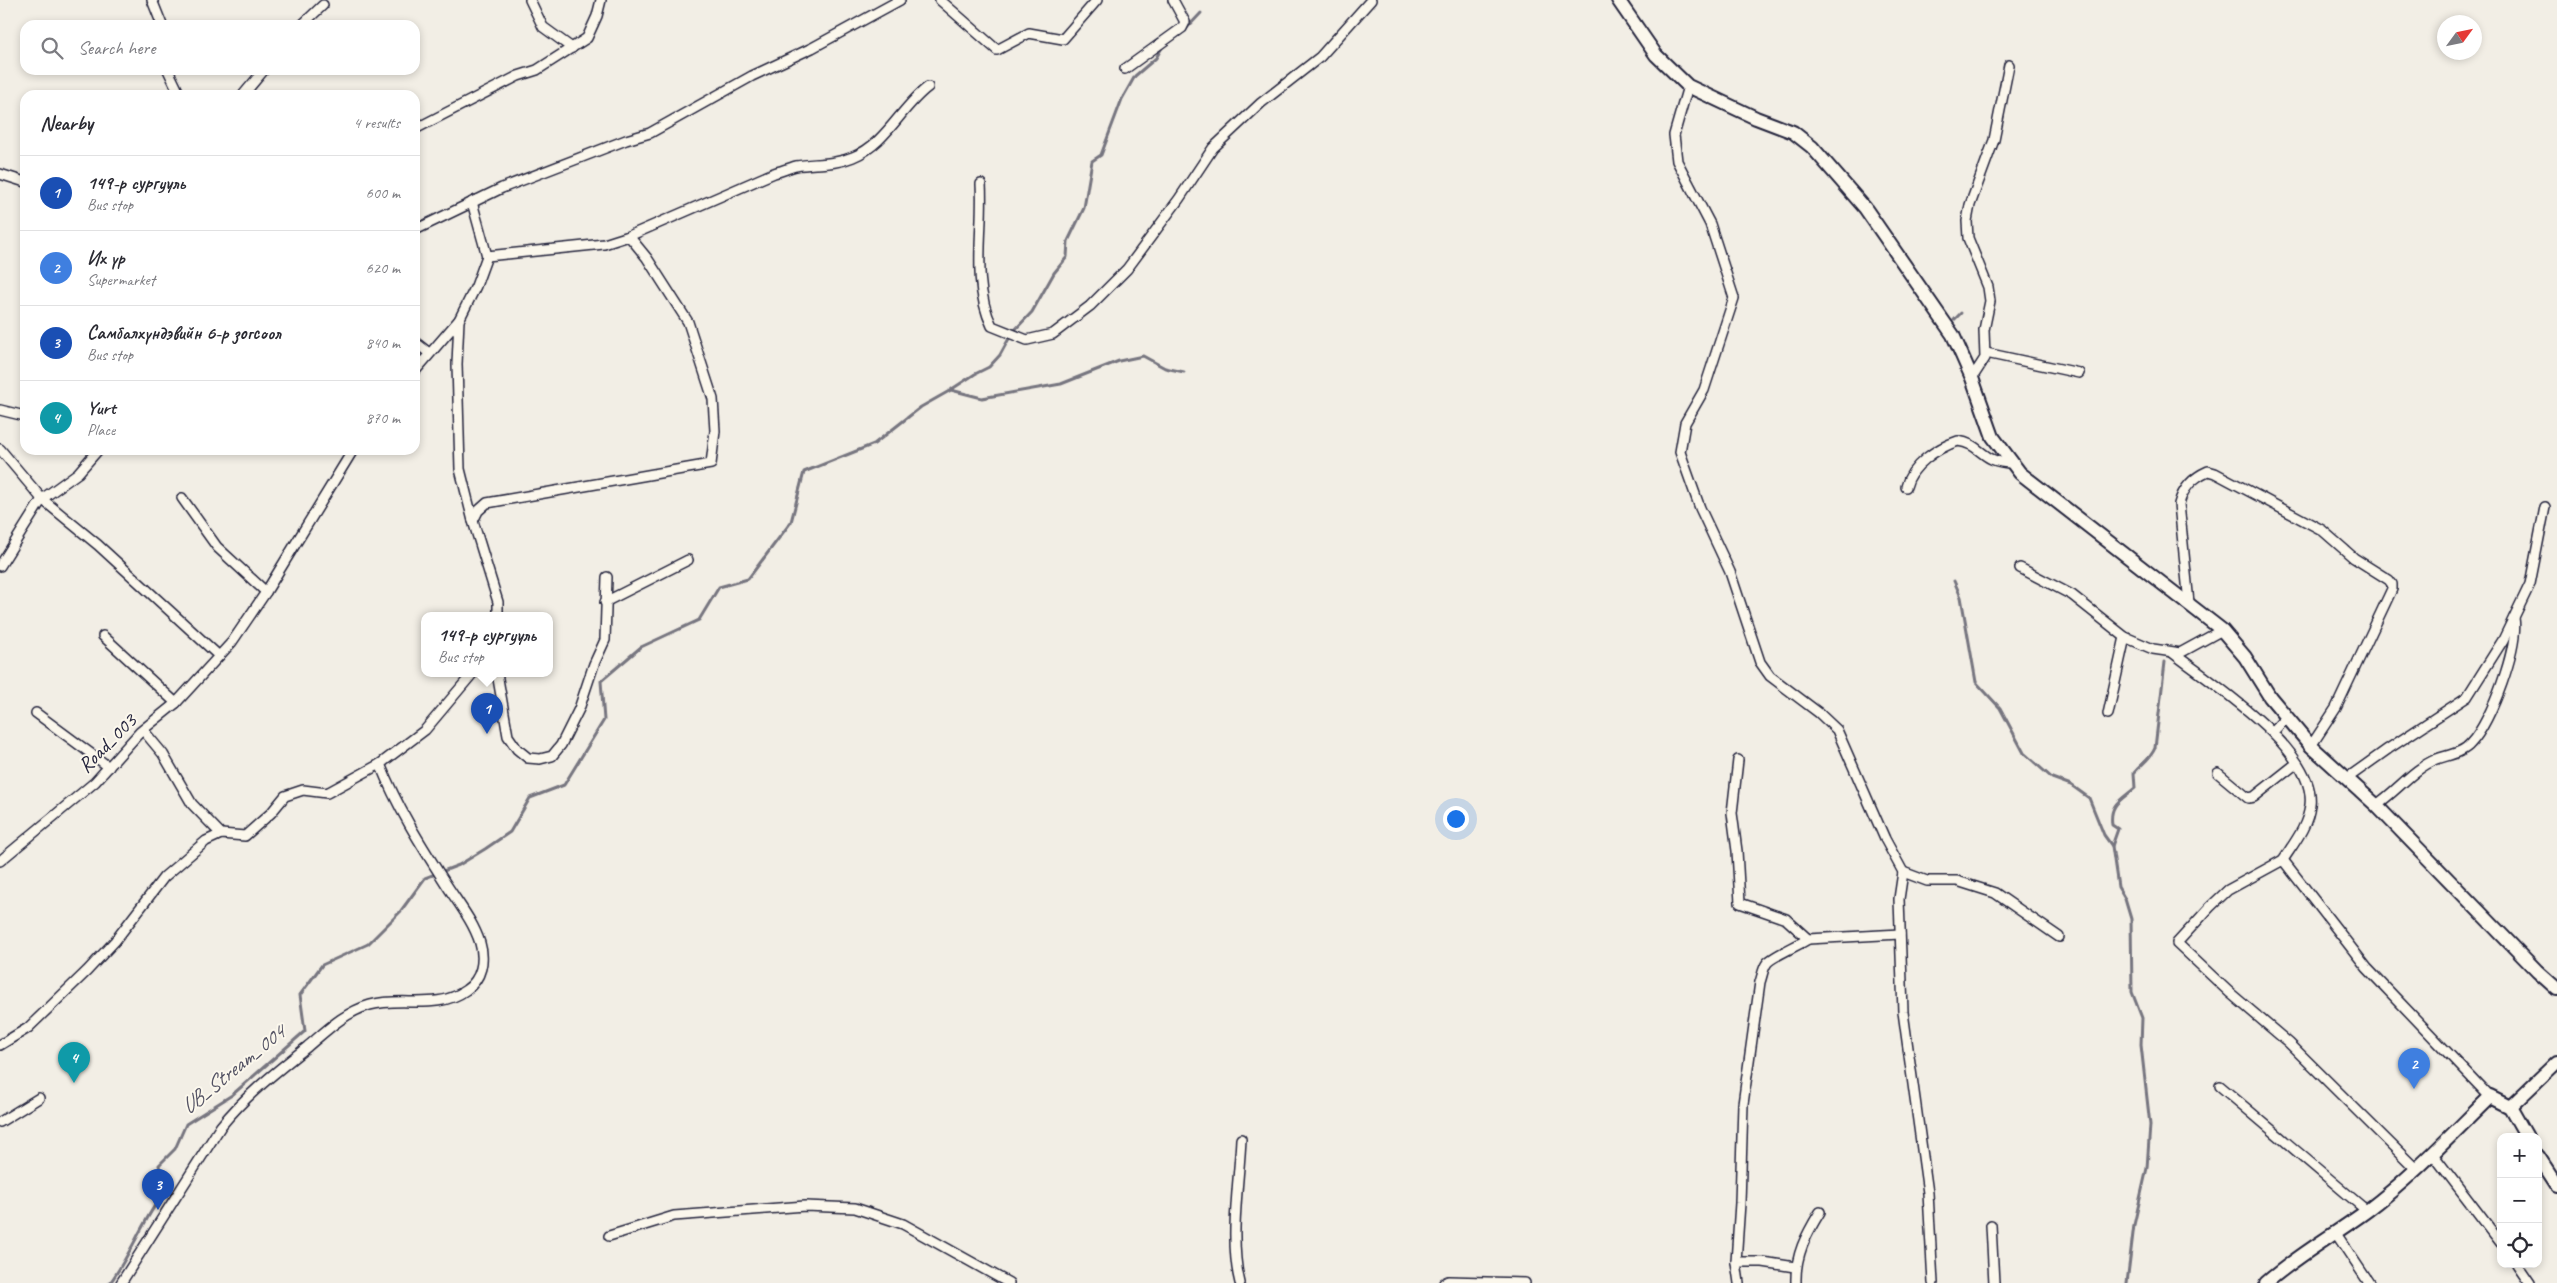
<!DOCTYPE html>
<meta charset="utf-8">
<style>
body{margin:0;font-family:Caveat,sans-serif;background:#f2f2f3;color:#2b2b33}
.controls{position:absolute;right:15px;bottom:15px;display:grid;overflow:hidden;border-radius:10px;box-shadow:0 2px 8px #0003}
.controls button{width:45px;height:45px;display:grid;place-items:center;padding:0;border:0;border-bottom:1px solid #e1e1e2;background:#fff;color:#2b2b33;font:25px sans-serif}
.compass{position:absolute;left:2437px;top:15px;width:45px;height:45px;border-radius:50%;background:#fff;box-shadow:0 2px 8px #0003;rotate:57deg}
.you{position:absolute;left:1455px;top:818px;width:18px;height:18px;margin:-12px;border:4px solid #fff;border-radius:50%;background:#1a73e8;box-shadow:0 0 0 8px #1a73e833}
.badge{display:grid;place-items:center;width:32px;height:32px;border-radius:50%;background:#db2777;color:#fff;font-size:16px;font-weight:700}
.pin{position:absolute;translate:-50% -41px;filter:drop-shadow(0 1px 2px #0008)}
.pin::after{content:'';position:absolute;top:26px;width:18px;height:15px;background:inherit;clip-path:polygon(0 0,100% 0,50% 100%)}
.popup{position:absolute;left:421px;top:612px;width:132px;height:65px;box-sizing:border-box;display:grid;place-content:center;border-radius:10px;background:#fff;filter:drop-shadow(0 1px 4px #0005);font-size:16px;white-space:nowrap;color:#7c7c81}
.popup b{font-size:19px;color:#2b2b33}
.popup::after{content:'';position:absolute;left:50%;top:100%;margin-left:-10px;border:10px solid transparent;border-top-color:#fff}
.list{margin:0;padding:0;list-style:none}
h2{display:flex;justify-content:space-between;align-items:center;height:65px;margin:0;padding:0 20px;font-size:21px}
h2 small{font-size:16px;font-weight:400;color:#7c7c81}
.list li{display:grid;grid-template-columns:32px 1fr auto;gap:15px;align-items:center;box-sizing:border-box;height:75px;padding:0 20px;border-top:1px solid #e1e1e2}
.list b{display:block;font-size:19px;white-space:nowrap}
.list p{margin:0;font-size:16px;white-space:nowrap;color:#7c7c81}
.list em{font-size:16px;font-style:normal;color:#7c7c81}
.icon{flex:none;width:28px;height:28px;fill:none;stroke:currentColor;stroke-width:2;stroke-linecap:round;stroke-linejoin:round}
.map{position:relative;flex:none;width:2557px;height:1283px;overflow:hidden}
.search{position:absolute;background:#fff;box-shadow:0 2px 8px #0003;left:20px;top:20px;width:400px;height:55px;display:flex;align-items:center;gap:12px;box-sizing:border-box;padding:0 18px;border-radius:15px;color:#7c7c81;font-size:19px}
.panel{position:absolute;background:#fff;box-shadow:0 2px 8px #0003;left:20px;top:90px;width:400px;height:365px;border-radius:15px}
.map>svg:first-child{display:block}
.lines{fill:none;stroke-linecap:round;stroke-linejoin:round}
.stream{stroke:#76747f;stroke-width:3}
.street-casing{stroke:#22223b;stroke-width:12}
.secondary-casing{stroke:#22223b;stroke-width:16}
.street{stroke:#fbf7ec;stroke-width:9}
.secondary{stroke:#fbf7ec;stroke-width:12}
.labels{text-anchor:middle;stroke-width:4;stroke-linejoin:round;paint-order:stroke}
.street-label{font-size:21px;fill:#22223b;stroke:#fbf7ec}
.water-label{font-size:22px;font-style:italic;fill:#535263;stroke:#fbf7ec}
</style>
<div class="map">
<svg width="2557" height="1283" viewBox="0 0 2557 1283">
<rect width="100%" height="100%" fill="#f2eee5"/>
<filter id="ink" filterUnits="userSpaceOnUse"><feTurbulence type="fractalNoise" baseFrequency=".02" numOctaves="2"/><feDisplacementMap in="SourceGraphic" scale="10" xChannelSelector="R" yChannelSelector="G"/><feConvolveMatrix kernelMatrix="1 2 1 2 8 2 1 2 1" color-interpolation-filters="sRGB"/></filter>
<g filter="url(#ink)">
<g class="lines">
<g class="stream">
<path d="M1186 29 1201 13"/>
<path d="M1954 320 1961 313"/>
<path d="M952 389 975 374 989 367 1000 355 1012 333 1032 312 1054 273 1067 257 1068 241 1084 208 1092 161 1101 155 1122 99 1135 76 1156 58 1163 46"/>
<path d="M1954 581 1961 597 1976 682 2000 708 2024 753 2052 778 2071 785 2089 798 2104 835 2112 846 2118 887 2125 899 2131 919 2132 992 2142 1018 2141 1045 2150 1125 2147 1168 2134 1225 2127 1283"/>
<path d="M2112 846 2118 829 2112 825C2109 804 2121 800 2135 788L2134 773C2142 763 2150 760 2155 748L2165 662"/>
<path d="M110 1283C131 1254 143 1220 164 1192L159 1165 175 1149 186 1124 232 1095 305 1031 300 995 322 965 368 944 400 912 425 878 459 865 485 849 510 832 530 798 564 785 604 720 601 681 641 647 699 620 719 587 748 579 791 522 804 472 874 444 921 407 951 390 982 398 1061 384 1119 361 1143 356 1165 368 1184 372"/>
</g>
<g class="street-casing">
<g id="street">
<path d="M152 0 162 25"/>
<path d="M530 0 543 27 572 48"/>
<path d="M940 0 997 50 1029 33 1063 39 1097 0"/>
<path d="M302 25 323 5"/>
<path d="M1125 69 1182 28 1185 22 1173 0"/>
<path d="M168 70 180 95"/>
<path d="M1688 86 1674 135 1677 161 1710 224 1734 298 1704 390 1685 423 1680 452 1700 508 1730 572 1760 662 1770 676 1819 713 1837 730 1885 839 1903 872 1899 899 1903 1012 1928 1193 1933 1283"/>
<path d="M243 95 264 70"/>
<path d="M415 129 518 76 537 70 587 38 597 16 601 0"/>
<path d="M0 174 25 182"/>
<path d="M981 184C984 229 971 283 992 326L1027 340 1053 334 1090 306 1127 269 1179 199 1213 148 1261 103 1320 57 1371 0"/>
<path d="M415 230 502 188 626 140 650 133 752 76 812 48 900 0"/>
<path d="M629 236 774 173C781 171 789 168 796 166 815 163 834 165 853 157 886 144 901 107 928 87"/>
<path d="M487 256 604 244 629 236 647 258 688 322 713 399 715 431 711 464 487 503 478 511 473 521 498 602V615"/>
<path d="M459 320 457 364 460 469 473 521"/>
<path d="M415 342 429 353"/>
<path d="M1986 353 2079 373"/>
<path d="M415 371 459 320 476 286 487 256 472 202 476 200"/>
<path d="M1972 378 1985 358 1984 330 1990 301 1988 287 1968 238 1967 221 1970 205 1994 140 2009 65"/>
<path d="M0 410 25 416"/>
<path d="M0 449 42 499 98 545 219 656"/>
<path d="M1906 487C1911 465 1937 448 1958 441 1982 444 1981 463 2012 463"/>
<path d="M182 498 217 547 266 592"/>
<path d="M0 566 42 499 78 473 98 450"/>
<path d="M2020 568 2072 595 2125 637 2153 649 2180 653 2222 630"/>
<path d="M605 602 688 560"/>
<path d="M2189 603 2179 504C2183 488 2192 478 2208 471L2215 473 2322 530 2354 558 2389 580 2392 584V589L2336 708 2311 746"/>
<path d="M103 636 176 703"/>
<path d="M2173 653C2211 683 2317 750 2310 805 2308 826 2294 843 2283 860"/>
<path d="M497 673 508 736 517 749 528 758 540 759 552 756 561 745 579 709 594 664 605 640 607 577"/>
<path d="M36 713 109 767"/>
<path d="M2108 714 2125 637"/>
<path d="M143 730 163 754 192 804 221 834"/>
<path d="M2273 732 2287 717"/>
<path d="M1738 760 1732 813 1737 851 1740 903 1786 919 1808 939 1900 934"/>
<path d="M2218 773 2248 798 2254 797 2297 763"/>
<path d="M2346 779 2388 749 2467 697 2503 640 2530 584 2545 507"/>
<path d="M2376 805C2396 792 2414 768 2437 759 2448 755 2463 753 2471 743 2491 722 2519 647 2514 618"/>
<path d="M0 861 95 782 140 732 176 703 232 642 266 592 353 450"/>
<path d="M1903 872 1927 881H1957L1995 893 2059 937"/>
<path d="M0 1045 28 1028 87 971 115 941 164 877 206 841 221 834 245 836 271 813 285 796 303 790 327 793 380 764 425 730 473 673"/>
<path d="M2220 1086 2367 1211"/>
<path d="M0 1122 39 1098"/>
<path d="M2432 1153 2501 1243"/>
<path d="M2415 1168 2289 1043 2229 992 2177 943 2210 907 2228 890 2283 860 2367 968 2490 1097"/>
<path d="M1991 1225 1994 1283"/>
<path d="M2335 1232 2369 1283"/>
<path d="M609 1236 674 1216 805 1206 855 1208 903 1224 1009 1283"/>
<path d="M1736 1262 1740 1203 1743 1104 1760 982C1762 977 1763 968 1767 963 1771 957 1799 945 1808 939"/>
<path d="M2517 1264 2530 1283"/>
<path d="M121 1283 221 1126C246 1095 276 1072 307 1047 326 1031 345 1012 370 1005 402 996 437 1011 466 990 482 979 485 960 480 943 473 921 458 903 446 884 421 845 397 807 380 764"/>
<path d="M1240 1283C1229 1240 1239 1183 1241 1139"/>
<path d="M1444 1283 1448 1281 1525 1283"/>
<path d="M1739 1283 1736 1262H1763L1795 1267"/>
<path d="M1796 1283C1795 1255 1806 1235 1820 1212"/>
</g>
</g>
<g class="secondary-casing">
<g id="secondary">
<path d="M1618 0 1656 55 1688 86 1756 118 1793 132 1812 147 1865 208 1953 335 1972 378 1993 437 2020 473 2222 630 2245 657 2270 697 2311 746 2376 805 2537 971 2557 989"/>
<path d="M2510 1107 2557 1062"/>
<path d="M2538 1156 2557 1185"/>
<path d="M2266 1283C2298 1255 2334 1235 2368 1210 2412 1177 2451 1135 2490 1097L2510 1107 2527 1137"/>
</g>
</g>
<use href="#street" class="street"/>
<use href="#secondary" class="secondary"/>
</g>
</g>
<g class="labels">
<g class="street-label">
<text transform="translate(107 743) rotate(-45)" y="7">Road_003</text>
</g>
<g class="water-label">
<text transform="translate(232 1069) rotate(-39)" y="8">UB_Stream_004</text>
</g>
</g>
</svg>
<div class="controls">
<button>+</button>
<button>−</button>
<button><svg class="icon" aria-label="locate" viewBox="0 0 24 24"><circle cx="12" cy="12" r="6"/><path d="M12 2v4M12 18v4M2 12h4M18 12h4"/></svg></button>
</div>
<svg class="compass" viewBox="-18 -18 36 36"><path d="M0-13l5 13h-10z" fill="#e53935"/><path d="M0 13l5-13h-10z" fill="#7c7c81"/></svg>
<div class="you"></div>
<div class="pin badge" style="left:487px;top:734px;background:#1a4fb4">1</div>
<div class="popup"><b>149-р сургууль</b>Bus stop</div>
<div class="pin badge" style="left:2414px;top:1089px;background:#3f7fe0">2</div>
<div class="pin badge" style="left:158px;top:1210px;background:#1a4fb4">3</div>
<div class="pin badge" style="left:74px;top:1083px;background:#0f9aa8">4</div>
<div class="search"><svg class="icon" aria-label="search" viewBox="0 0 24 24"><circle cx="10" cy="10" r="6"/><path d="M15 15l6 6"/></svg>Search here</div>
<section class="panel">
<h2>Nearby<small>4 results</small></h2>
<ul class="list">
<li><span class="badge" style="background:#1a4fb4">1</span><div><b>149-р сургууль</b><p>Bus stop</p></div><em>600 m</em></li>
<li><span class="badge" style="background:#3f7fe0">2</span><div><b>Их үр</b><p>Supermarket</p></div><em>620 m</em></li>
<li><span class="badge" style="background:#1a4fb4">3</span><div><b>Самбалхүндэвийн 6-р зогсоол</b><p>Bus stop</p></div><em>840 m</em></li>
<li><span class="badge" style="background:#0f9aa8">4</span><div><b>Yurt</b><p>Place</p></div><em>870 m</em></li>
</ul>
</section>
</div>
